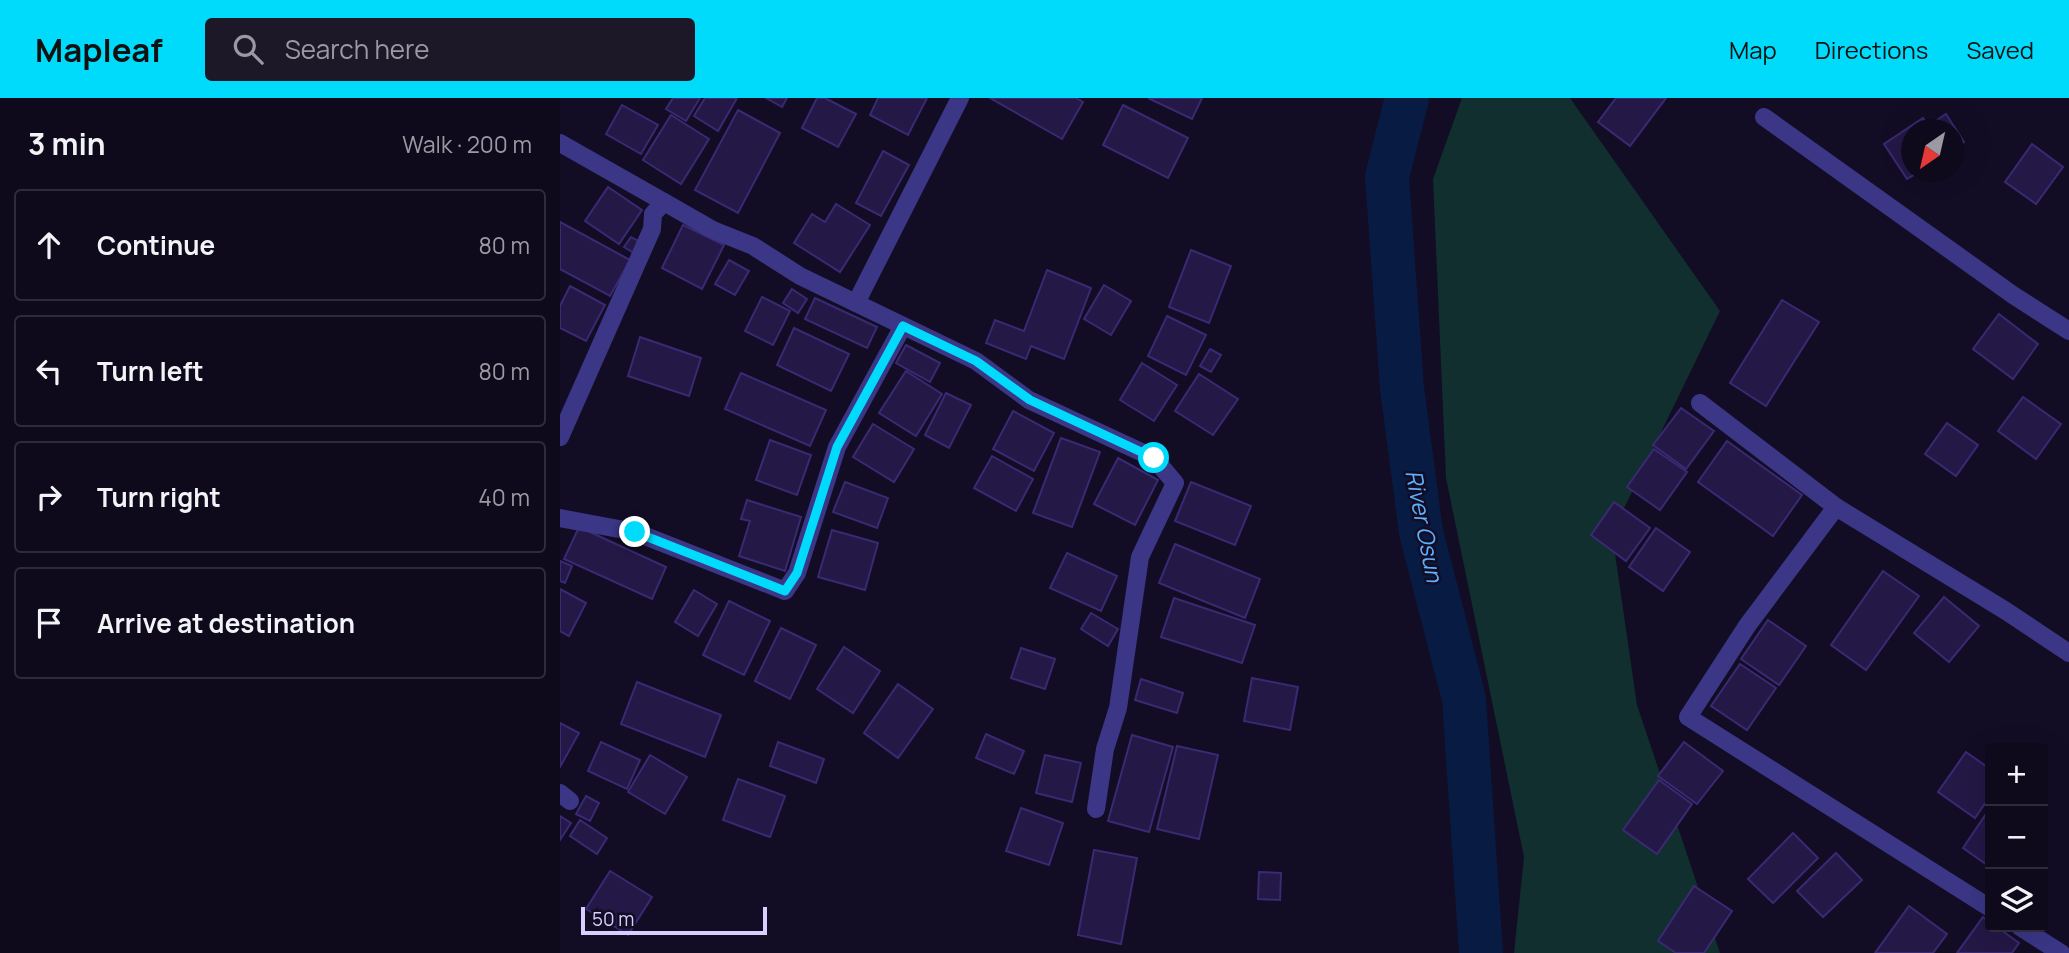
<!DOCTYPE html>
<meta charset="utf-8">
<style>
body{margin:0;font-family:Manrope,sans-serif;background:#1c1828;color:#f1f3f6}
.controls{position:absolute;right:21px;bottom:21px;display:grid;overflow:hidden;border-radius:7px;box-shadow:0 7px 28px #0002}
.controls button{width:63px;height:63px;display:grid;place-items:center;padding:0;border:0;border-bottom:2px solid #2e2b3a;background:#0e0a1b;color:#f1f3f6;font:35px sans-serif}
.compass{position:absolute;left:1341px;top:21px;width:63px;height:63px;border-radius:50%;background:#0e0a1b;box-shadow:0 7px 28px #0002;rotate:214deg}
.scale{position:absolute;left:21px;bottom:18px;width:186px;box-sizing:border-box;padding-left:7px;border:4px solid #d7d0ff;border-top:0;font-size:19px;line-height:24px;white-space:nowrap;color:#d7d0ff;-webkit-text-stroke:5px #120d24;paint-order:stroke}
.stop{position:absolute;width:21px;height:21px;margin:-16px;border:5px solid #00dbfb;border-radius:50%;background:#fff}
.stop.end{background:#00dbfb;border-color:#fff;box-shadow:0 2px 7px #0008}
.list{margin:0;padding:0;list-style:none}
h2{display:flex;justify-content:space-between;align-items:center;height:91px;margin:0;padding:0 28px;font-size:30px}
h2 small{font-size:23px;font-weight:400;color:#9b9aa3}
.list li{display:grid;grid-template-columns:46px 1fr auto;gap:21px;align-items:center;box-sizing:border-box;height:112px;margin:0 14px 14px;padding:0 14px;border:2px solid #2e2b3a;border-radius:7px}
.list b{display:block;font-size:26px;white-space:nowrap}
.list em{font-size:23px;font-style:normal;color:#9b9aa3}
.icon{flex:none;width:38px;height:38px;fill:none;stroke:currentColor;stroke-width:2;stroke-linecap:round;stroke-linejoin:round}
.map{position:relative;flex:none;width:1509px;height:855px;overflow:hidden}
header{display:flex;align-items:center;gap:42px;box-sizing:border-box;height:98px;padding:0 35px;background:#00dbfb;color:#111}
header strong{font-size:33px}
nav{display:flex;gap:38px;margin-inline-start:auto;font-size:24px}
.search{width:490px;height:63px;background:#1c1828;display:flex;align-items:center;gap:18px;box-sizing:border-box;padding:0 24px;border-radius:7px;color:#9b9aa3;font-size:26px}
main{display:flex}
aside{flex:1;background:#0e0a1b}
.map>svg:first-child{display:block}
.green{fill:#102f2e}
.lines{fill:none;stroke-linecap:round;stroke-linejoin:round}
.river{stroke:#071b43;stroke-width:44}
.building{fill:#231846;stroke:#3a2973;stroke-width:2}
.street{stroke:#3b3686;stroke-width:18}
.route{stroke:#00dbfb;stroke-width:9}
.labels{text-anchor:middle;stroke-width:5;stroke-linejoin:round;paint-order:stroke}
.water-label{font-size:23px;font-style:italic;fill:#5eb0ff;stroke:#120d24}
</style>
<header>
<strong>Mapleaf</strong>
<div class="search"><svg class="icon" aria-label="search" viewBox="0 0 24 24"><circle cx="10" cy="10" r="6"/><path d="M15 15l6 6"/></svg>Search here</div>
<nav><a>Map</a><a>Directions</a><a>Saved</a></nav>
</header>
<main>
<aside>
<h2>3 min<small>Walk · 200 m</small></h2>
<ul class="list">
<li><svg class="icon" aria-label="ahead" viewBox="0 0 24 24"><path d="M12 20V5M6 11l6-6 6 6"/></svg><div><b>Continue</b></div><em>80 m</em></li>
<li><svg class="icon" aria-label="left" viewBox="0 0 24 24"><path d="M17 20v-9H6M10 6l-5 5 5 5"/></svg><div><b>Turn left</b></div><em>80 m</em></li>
<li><svg class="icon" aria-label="right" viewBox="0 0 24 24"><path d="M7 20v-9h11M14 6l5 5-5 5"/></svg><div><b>Turn right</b></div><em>40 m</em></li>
<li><svg class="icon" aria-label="arrive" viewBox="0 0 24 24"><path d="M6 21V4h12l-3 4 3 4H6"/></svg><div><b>Arrive at destination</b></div></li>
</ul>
</aside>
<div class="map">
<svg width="1509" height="855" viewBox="0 0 1509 855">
<rect width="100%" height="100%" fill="#120d24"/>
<path class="green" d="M902 0H1010L1160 213 1052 435 1077 607 1160 855H954L964 759 886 380 873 81Z"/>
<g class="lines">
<path class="river" d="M847 0 827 79 842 290 861 434 904 601 921 855"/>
</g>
<g class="building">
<path d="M113 0H140L126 23 106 11Z"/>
<path d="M145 0H177L158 33 134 18Z"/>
<path d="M206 0H227L222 9Z"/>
<path d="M257 0H265L296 16 278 49 242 30Z"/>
<path d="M318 0H367L348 37 310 17Z"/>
<path d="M430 0H516L523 4 502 41Z"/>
<path d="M588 0H642L632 21Z"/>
<path d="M1056 0H1106L1070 48 1038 24Z"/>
<path d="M62 7 98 27 81 56 46 36Z"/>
<path d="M563 7 628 40 608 80 543 47Z"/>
<path d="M178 12 220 35 178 115 135 92Z"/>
<path d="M1386 16 1404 44 1394 51V32H1352V74H1359L1347 81 1324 46 1363 20 1368 28Z"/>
<path d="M111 17 149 41 121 86 83 62Z"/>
<path d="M1472 46 1503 69 1476 106 1445 84Z"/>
<path d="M323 53 349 67 321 118 296 105Z"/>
<path d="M48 89 82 112 59 146 25 123Z"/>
<path d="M276 106 310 127 280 174 234 145 252 116 265 124Z"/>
<path d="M0 124 70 162 50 198 0 171Z"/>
<path d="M123 127 164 147 142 191 102 170Z"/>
<path d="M71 139 80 144 74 155 64 149Z"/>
<path d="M631 152 671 168 649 225 609 209Z"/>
<path d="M169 162 189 173 175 197 155 186Z"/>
<path d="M487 172 531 190 504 261 471 248 466 261 426 245 435 222 464 233Z"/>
<path d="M544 187 571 203 551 237 524 221Z"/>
<path d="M10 188 45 207 26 243 0 230V208Z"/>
<path d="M232 191 247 201 238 215 223 205Z"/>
<path d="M202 199 230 213 213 247 185 233Z"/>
<path d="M255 200 317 229 307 250 245 221Z"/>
<path d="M1222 202 1259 224 1206 308 1170 285Z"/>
<path d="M1439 216 1478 246 1453 281 1413 251Z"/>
<path d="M607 218 646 237 626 277 588 258Z"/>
<path d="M234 230 289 256 271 293 217 267Z"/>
<path d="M80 239 141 260 129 298 68 278Z"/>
<path d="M346 247 380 265 370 284 336 265Z"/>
<path d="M650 251 661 257 651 274 640 268Z"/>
<path d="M582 265 617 287 594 323 560 302Z"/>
<path d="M346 273 382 296 356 338 319 315Z"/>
<path d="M181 275 266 312 250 348 165 311Z"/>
<path d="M639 276 678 301 653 337 615 313Z"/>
<path d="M386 295 411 307 389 350 365 337Z"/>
<path d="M1463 299 1501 326 1476 361 1438 333Z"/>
<path d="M1121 310 1154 333 1126 371 1093 347Z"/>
<path d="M453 313 494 335 474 373 433 351Z"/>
<path d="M1387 325 1418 347 1396 378 1365 356Z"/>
<path d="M313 326 354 351 334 384 293 359Z"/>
<path d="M501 340 540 354 512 429 473 415Z"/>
<path d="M210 342 251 357 237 397 196 382Z"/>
<path d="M1167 343 1242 397 1213 438 1138 384Z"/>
<path d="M1094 351 1127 374 1100 412 1067 389Z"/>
<path d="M432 358 473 381 456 413 414 390Z"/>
<path d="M558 360 598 382 575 427 534 406Z"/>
<path d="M285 384 328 400 317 430 273 414Z"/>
<path d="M631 384 691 408 675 447 615 423Z"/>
<path d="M187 402 241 419 225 473 179 458 190 423 181 421Z"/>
<path d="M1054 404 1090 430 1066 463 1031 437Z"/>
<path d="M19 429 106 469 92 501 4 461Z"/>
<path d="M1096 430 1130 454 1103 493 1069 469Z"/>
<path d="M272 432 318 445 305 492 258 479Z"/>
<path d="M615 446 700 481 685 520 599 485Z"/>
<path d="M507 455 557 478 541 513 490 490Z"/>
<path d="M0 463 12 468 5 485 0 483Z"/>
<path d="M1323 473 1359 498 1306 572 1271 547Z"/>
<path d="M0 491 26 505 9 538 0 533Z"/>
<path d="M134 492 157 506 138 538 115 524Z"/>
<path d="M1384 499 1419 528 1389 564 1354 535Z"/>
<path d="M614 500 695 527 682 565 601 539Z"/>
<path d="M169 503 210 523 184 577 143 557Z"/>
<path d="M531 515 558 531 548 548 521 531Z"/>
<path d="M1208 522 1246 548 1219 587 1181 561Z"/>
<path d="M221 530 256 547 230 601 195 583Z"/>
<path d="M284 549 320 573 293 615 257 591Z"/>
<path d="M461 550 495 561 485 591 451 580Z"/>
<path d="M1180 566 1216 590 1187 632 1151 608Z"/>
<path d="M692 580 738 589 730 632 684 623Z"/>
<path d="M581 581 623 595 617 615 575 602Z"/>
<path d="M77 584 161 617 145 659 61 626Z"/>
<path d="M338 586 373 611 338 660 304 635Z"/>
<path d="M0 625 19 635 0 669Z"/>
<path d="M426 636 464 653 454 676 416 660Z"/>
<path d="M572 637 613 649 589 734 548 723Z"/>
<path d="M41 644 80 662 67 691 28 673Z"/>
<path d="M218 644 264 661 256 685 210 668Z"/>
<path d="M1124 644 1163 673 1137 706 1098 678Z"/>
<path d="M617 648 658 657 639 741 597 731Z"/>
<path d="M1406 654 1430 671V698L1415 720 1378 694Z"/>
<path d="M90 657 127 679 105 716 68 694Z"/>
<path d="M485 657 521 665 512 704 476 695Z"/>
<path d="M178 681 225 698 210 739 163 722Z"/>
<path d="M1099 682 1132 706 1097 756 1063 732Z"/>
<path d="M26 698 39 705 30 723 16 716Z"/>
<path d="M461 710 503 725 489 767 446 753Z"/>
<path d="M1430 710V769L1403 750Z"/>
<path d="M0 718 11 725 0 742Z"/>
<path d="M20 722 47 740 37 756 10 738Z"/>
<path d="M1233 735 1258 760 1213 805 1188 781Z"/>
<path d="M534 752 577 760 561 846 518 837Z"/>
<path d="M1276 755 1302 782 1263 819 1237 793Z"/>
<path d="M50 773 92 799 68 837 26 811Z"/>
<path d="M699 774 721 775 720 802 698 801Z"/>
<path d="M1134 788 1172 813 1144 855H1116L1098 843Z"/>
<path d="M1349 808 1387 836 1373 855H1315Z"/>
<path d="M1423 819 1430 824V829H1437L1459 845 1452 855H1397Z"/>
</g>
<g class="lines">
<g class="street">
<path d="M1204 19 1453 197 1509 233"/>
<path d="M0 45 104 104"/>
<path d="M296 205 400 0"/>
<path d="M1140 305 1276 409 1446 513 1509 555"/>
<path d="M0 339 92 131 93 116 104 104 153 132 193 148 240 178 416 263 469 302 594 360 615 385 580 459 558 610 545 651 536 711"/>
<path d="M1276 409 1187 528 1128 619 1430 810"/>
<path d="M0 420 75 434 225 493 237 475 277 349 343 228"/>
<path d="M0 695 10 703"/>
<path d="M1460 829 1501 855"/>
</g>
</g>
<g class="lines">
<path class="route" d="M75 434 225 493 237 475 277 349 343 228 416 263 470 302 594 360"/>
</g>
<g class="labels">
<g class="water-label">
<text transform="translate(864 428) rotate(79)" y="8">River Osun</text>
</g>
</g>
</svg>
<div class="controls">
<button>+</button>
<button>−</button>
<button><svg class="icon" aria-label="layers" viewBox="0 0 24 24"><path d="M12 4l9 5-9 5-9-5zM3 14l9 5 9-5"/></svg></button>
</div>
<svg class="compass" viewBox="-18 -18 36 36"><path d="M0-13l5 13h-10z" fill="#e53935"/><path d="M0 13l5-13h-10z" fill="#9b9aa3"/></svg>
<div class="scale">50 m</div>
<div class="stop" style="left:594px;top:360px"></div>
<div class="stop end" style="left:75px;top:434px"></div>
</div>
</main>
